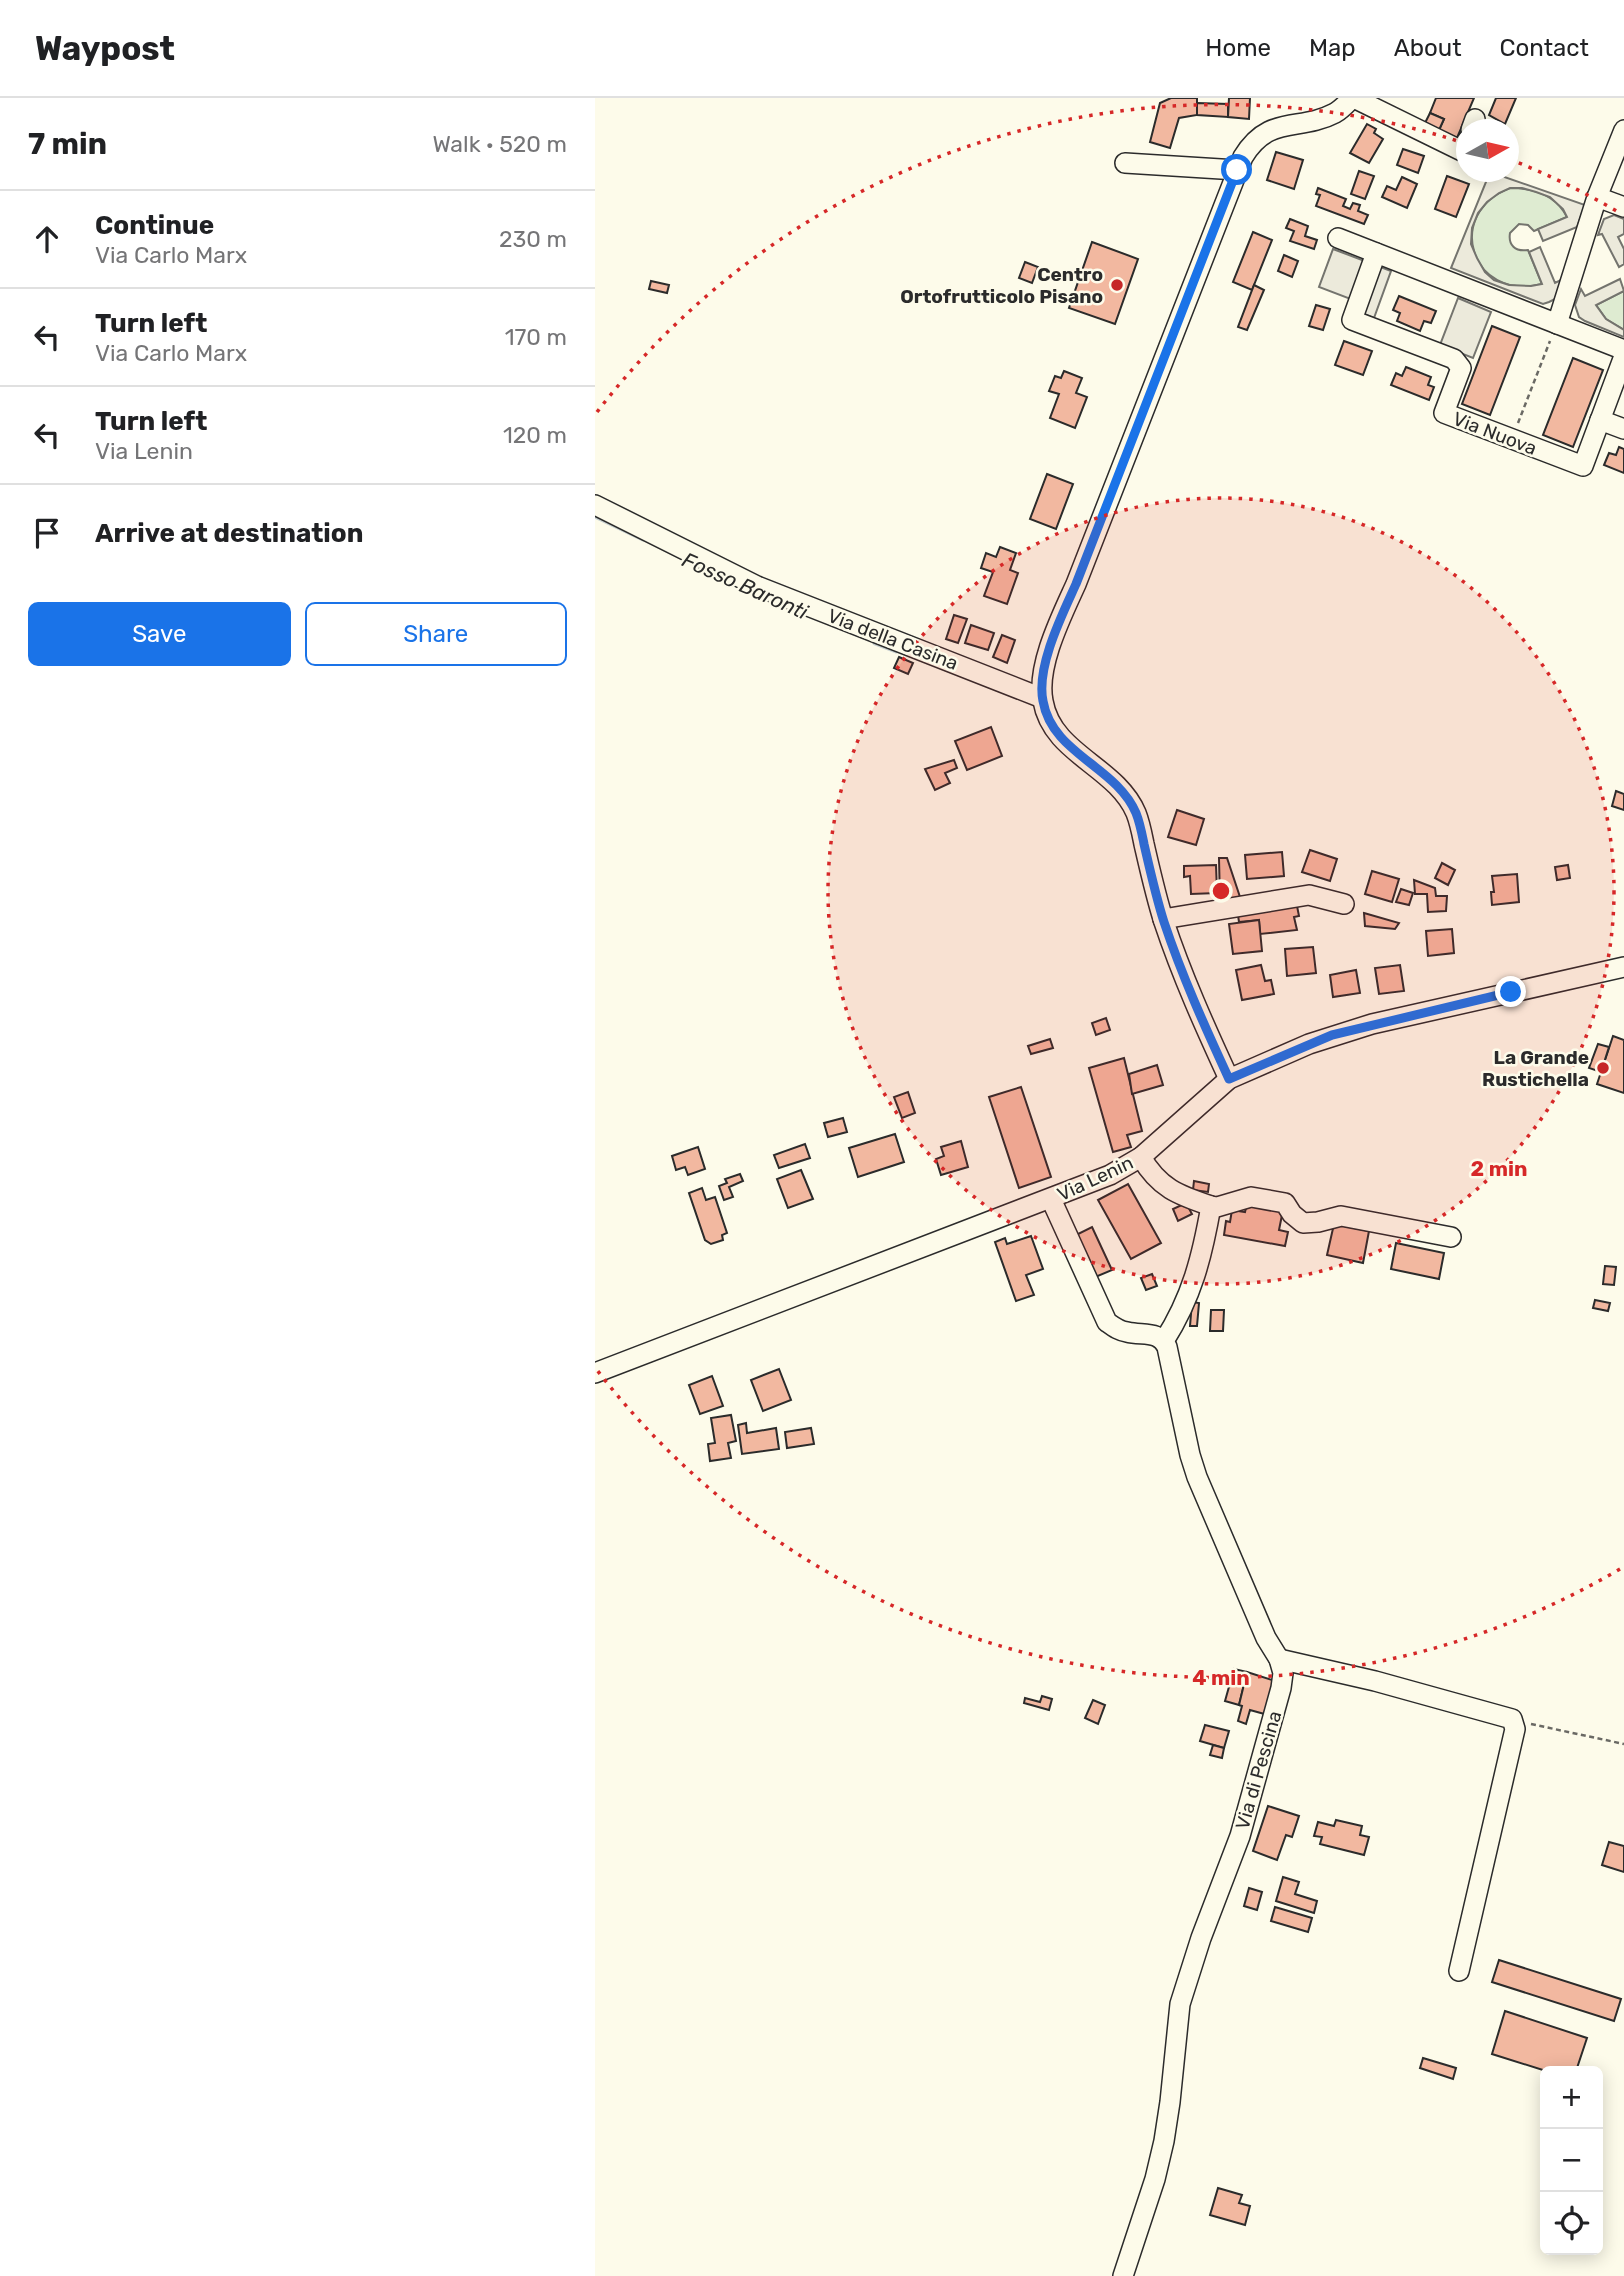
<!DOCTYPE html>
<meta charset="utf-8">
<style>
body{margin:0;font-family:Rubik,sans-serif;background:#f2f2f2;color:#202124}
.controls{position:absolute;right:21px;bottom:21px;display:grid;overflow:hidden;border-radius:10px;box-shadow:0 4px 18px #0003}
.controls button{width:63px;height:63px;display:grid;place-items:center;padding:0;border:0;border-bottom:2px solid #e0e0e0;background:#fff;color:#202124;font:35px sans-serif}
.compass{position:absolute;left:861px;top:21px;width:63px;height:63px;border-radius:50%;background:#fff;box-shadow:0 4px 18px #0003;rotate:82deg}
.stop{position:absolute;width:21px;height:21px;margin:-16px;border:5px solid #1a73e8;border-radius:50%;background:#fff}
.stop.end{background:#1a73e8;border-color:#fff;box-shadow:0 2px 7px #0008}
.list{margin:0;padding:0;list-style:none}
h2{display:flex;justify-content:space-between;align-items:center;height:91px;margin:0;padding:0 28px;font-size:30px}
h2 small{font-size:23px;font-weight:400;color:#757577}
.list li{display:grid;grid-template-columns:46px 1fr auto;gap:21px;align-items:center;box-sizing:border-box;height:98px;padding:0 28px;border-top:2px solid #e0e0e0}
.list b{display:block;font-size:26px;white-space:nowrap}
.list p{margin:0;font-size:23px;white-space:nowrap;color:#757577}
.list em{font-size:23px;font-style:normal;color:#757577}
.actions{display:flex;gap:14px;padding:21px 28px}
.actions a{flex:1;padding:16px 0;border:2px solid #1a73e8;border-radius:10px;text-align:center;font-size:24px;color:#1a73e8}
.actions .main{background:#1a73e8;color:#fff}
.icon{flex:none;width:38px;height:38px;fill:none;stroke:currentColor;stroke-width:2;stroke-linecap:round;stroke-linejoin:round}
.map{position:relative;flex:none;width:1029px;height:2178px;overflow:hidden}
header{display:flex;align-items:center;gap:42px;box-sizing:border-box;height:98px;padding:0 35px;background:#fff;border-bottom:2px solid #e0e0e0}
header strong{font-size:33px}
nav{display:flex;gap:38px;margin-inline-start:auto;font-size:24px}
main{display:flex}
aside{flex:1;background:#fff}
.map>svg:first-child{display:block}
.green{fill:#deebd1;stroke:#74746e;stroke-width:2}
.parking{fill:#eceadb;stroke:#74746e;stroke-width:2}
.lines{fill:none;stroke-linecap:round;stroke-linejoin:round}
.stream{stroke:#c7d0d0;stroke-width:5}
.building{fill:#f2b8a0;stroke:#2b2b2b;stroke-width:2}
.minor-casing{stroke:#2b2b2b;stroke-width:22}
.path{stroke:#6a6964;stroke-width:2.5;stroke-dasharray:5 3.5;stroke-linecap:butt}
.minor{stroke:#fdfbea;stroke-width:19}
.route{stroke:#1a73e8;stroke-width:9}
.ring{fill:none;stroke:#d62828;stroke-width:3.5;stroke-dasharray:3.5 7}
.poi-dot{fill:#c62828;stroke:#fdfbea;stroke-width:2.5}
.labels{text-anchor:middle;stroke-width:5;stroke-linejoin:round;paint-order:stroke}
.poi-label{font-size:19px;font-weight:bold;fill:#2b2b2b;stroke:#fdfbea;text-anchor:end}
.street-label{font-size:19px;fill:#2b2b2b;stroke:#fdfbea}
.water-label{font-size:21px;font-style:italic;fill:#2b2b2b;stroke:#fdfbea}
.centre{fill:#d62828;stroke:#fdfbea;stroke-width:3.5}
.ring-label{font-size:21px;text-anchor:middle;font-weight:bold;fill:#d62828;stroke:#fdfbea;stroke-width:5;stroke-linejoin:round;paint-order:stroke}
</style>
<header>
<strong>Waypost</strong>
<nav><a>Home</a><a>Map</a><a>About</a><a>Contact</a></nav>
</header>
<main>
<aside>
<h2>7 min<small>Walk · 520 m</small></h2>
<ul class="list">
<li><svg class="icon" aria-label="ahead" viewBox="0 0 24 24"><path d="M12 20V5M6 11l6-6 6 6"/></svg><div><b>Continue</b><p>Via Carlo Marx</p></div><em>230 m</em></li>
<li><svg class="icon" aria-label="left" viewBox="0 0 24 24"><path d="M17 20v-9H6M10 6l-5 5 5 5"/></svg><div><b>Turn left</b><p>Via Carlo Marx</p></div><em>170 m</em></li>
<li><svg class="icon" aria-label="left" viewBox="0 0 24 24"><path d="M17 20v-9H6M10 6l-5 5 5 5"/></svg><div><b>Turn left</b><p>Via Lenin</p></div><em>120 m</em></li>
<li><svg class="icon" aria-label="arrive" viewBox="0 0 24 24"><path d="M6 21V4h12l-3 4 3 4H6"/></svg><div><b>Arrive at destination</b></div></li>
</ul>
<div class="actions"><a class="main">Save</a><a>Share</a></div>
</aside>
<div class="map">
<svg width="1029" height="2178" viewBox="0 0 1029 2178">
<rect width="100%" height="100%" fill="#fdfbea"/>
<g class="green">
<path d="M915 90C938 90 961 97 972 119L939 133 933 127 924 126 915 135C913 147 920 154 933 152L947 186C875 204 849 115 915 90Z"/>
<path d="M1029 193V232L1011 221 1001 207Z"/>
</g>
<g class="parking">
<path d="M895 74 990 107 982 129 948 143 943 131 972 119 968 111 955 99 941 94 927 90H915L904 95 892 104 883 115 877 130 876 146 882 160 890 174 899 182 914 187 936 188 947 186 934 154 945 149 960 185 966 182 960 201 954 204 948 206 856 170Z"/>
<path d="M1019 117 1029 121V136L1023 139 1029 151V166L1024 169 1007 136 1003 137 1009 121Z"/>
<path d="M738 151 796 173 779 220 766 215 769 206 724 189Z"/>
<path d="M1025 181 1029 193 1001 207 1011 221 1029 232V239L990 223 984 219 980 207 986 191 990 198Z"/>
<path d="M863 200 896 214 878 260 845 247Z"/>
</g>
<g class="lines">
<g class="stream">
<path d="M0 418 48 441"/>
<path d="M280 545 301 553"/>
</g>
</g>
<g class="building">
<path d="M576 0H602V17L584 20 575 50 555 44 565 5Z"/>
<path d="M634 0H655L654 21 633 19Z"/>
<path d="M841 0H879L862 40 844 32 849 21 835 15Z"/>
<path d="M901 0H921L910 26 894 17Z"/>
<path d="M602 5 633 6V19L602 17Z"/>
<path d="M835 15 849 21 844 32 829 27Z"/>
<path d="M772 26 781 31 779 35 788 41 774 65 755 55Z"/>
<path d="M808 51 829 58 823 75 802 67Z"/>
<path d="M681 54 708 62 699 91 672 82Z"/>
<path d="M764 73 779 78 770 101 756 96Z"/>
<path d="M852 78 874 86 861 119 840 111Z"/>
<path d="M807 79 822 86 812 110 787 99 792 88 801 92Z"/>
<path d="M723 90 751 101 748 108 755 111 758 105 765 107 763 113 773 117 769 126 721 108 725 97 721 96Z"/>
<path d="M695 121 713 128 710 138 722 142 719 151 695 143 699 133 691 130Z"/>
<path d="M658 134 677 142 657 192 638 184Z"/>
<path d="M497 144 543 161 520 226 474 210Z"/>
<path d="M689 157 703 163 697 179 683 173Z"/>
<path d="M430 164 443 169 437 185 424 180Z"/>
<path d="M56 183 74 187 72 195 54 191Z"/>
<path d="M659 187 669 192 652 232 643 229Z"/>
<path d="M804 198 841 213 836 225 829 223 825 233 802 223 805 215 798 212Z"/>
<path d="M721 207 735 211 728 232 714 228Z"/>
<path d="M897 228 925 239 895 317 867 306Z"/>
<path d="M749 243 777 253 768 277 740 267Z"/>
<path d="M978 260 1008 272 978 349 948 337Z"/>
<path d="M811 269 836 279 833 287 839 289 834 302 796 287 801 275 807 278Z"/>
<path d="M469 273 487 280 481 295 492 299 480 330 455 320 464 296 454 293 460 278 466 280Z"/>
<path d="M1024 349 1029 351V375L1009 367 1014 355 1021 357Z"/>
<path d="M452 376 478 386 461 431 435 421Z"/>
<path d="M405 449 421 455 415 472 423 475 412 506 389 498 398 474 386 470 391 455 401 459Z"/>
<path d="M359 517 372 521 363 545 351 541Z"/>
<path d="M376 527 399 535 393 552 370 545Z"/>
<path d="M407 537 420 542 412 565 398 559Z"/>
<path d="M304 559 318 565 313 576 299 570Z"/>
<path d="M396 629 407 658 372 672 360 643Z"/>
<path d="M359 662 362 670 350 675 355 685 340 692 330 671Z"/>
<path d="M1021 693 1029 696V712L1017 708Z"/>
<path d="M582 712 609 721 601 747 573 739Z"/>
<path d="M715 752 742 761 735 783 707 774Z"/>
<path d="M687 754 689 778 652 781 650 757Z"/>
<path d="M624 760H632L645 799 625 803Z"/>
<path d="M847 765 860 772 853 787 840 780Z"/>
<path d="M621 767 622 795 596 796 595 778 589 779V768Z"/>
<path d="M973 767 975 780 962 782 960 769Z"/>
<path d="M777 773 804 781 797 804 770 796Z"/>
<path d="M922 776 924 804 897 807 896 794H899L897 778Z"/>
<path d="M819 782 840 790 841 798H852L851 813 833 814 832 796H820Z"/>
<path d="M806 791 818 795 814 807 801 804Z"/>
<path d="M701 803 704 818 699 819 702 832 665 836 664 822 644 824 642 811Z"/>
<path d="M769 815 804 825 800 831 770 828Z"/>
<path d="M664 822 667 853 638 856 634 826Z"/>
<path d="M857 831 859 855 833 858 831 833Z"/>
<path d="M718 849 721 875 692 878 690 851Z"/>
<path d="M666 867 670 883 676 882 679 896 647 902 641 872Z"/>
<path d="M805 867 809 893 784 896 780 870Z"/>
<path d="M761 872 765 895 738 899 735 877Z"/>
<path d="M511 920 515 932 501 937 497 925Z"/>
<path d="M1018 938 1029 942V995L1002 986Z"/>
<path d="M455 941 458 950 436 956 433 948Z"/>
<path d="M1003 946 1014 949 1006 974 994 970Z"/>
<path d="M529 960 547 1033 532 1037 536 1049 518 1054 494 970Z"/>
<path d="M562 967 568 987 537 996 534 976Z"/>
<path d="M426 989 456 1079 424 1090 394 999Z"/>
<path d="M313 994 320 1015 307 1020 299 999Z"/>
<path d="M248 1020 252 1034 233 1039 229 1025Z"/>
<path d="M300 1036 309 1064 263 1079 254 1050Z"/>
<path d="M366 1043 373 1069 346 1077 341 1061 349 1058 346 1049Z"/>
<path d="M210 1046 215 1060 184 1070 179 1057Z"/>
<path d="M103 1049 110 1071 93 1077 90 1069 81 1072 77 1058Z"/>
<path d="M206 1072 218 1101 193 1110 182 1081Z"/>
<path d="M145 1076 148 1083 134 1089 138 1099 129 1102 124 1088 132 1085 130 1081Z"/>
<path d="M599 1083 614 1086 613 1094 598 1092Z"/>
<path d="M533 1086 566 1145 536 1161 503 1102Z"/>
<path d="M107 1090 111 1102 120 1099 132 1135 127 1137 128 1142 116 1146 110 1142 94 1095Z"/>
<path d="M591 1105 597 1116 583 1123 578 1111Z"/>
<path d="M652 1106 688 1112 684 1132 693 1134 690 1148 629 1137 631 1123 635 1124 637 1112 650 1114Z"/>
<path d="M739 1126 774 1133 768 1165 732 1157Z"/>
<path d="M497 1129 517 1172 498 1180 479 1138Z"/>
<path d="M436 1138 448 1171 431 1177 439 1197 421 1203 400 1144 410 1140 412 1146Z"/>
<path d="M801 1145 849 1155 844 1181 796 1171Z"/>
<path d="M1010 1168 1021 1169 1019 1187 1008 1186Z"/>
<path d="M557 1176 562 1188 551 1192 546 1180Z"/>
<path d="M1000 1202 1015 1205 1013 1213 998 1210Z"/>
<path d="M597 1204 604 1205 602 1228H595Z"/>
<path d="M616 1212H629L628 1233H615Z"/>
<path d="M184 1271 196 1302 168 1313 156 1282Z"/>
<path d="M117 1278 128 1308 105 1316 94 1287Z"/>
<path d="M136 1317 141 1343 133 1345 136 1360 115 1363 113 1346 120 1345 116 1320Z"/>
<path d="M151 1325 152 1335 181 1330 184 1351 147 1356 143 1327Z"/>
<path d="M216 1330 219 1346 192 1350 190 1334Z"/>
<path d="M639 1571 652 1574 644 1607 630 1603Z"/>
<path d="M652 1574 683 1584 673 1617 655 1612 651 1626 643 1623 647 1608 644 1607Z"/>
<path d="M447 1598 457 1601 454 1612 429 1605 430 1600 445 1604Z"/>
<path d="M498 1602 510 1607 503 1626 490 1620Z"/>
<path d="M610 1627 634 1633 629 1650 605 1643Z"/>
<path d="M618 1647 629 1650 627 1660 615 1657Z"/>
<path d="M673 1708 704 1718 697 1739 691 1737 682 1762 658 1753Z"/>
<path d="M741 1722 767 1728 765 1737 774 1739 769 1757 725 1746 727 1739 719 1738 723 1724 739 1728Z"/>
<path d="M1014 1744 1029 1748V1774L1007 1767Z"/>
<path d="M688 1779 704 1784 700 1796 722 1803 719 1815 681 1803Z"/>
<path d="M654 1790 667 1794 662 1812 649 1808Z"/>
<path d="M680 1809 717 1820 713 1834 676 1823Z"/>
<path d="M904 1862 1026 1901 1019 1923 897 1884Z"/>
<path d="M910 1913 992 1940 981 1973H951L897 1956Z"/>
<path d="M828 1960 861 1970 858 1981 825 1970Z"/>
<path d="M623 2090 647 2097 644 2105 655 2108 650 2127 615 2117Z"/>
</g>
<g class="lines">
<g class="minor-casing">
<g id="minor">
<path d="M759 0 867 53 872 43"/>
<path d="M876 32 880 21"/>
<path d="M530 65 642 72"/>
<path d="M1002 99 1029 109"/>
<path d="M743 140 1029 252"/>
<path d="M781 155 757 222 859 261 866 270 849 315 988 368 1029 258"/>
<path d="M962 226 1002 99 1029 32"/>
<path d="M1005 322 1029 331"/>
<path d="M0 407 162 488 447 600"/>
<path d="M568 821 714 797 749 806"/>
<path d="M634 981C610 929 587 878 569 824 561 799 555 772 549 746 547 736 545 725 541 715 521 668 457 656 448 603 441 568 467 517 481 486L648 59C674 16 704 34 740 15 747 11 752 5 757 0"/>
<path d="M546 1059C564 1090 583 1097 616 1108L622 1109 656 1099 690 1105 697 1116 708 1125 723 1124 746 1118 856 1139"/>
<path d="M456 1101 512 1224C519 1229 524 1233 532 1234 548 1238 564 1232 572 1249L595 1357 602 1379 671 1540 684 1561 688 1575 686 1590 645 1738 606 1840 585 1906 575 2004 569 2043 560 2081 528 2178"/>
<path d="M569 1243C597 1199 607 1159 616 1108"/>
<path d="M0 1275 515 1077 546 1059 634 981 714 946 777 926 1029 869"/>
<path d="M684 1561 780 1583 917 1621 920 1631 864 1873"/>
</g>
</g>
<g class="path">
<path d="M923 325 955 243"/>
<path d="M936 1626 1029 1646"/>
</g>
<use href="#minor" class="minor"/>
</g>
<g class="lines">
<path class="route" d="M642 72 481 486C467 517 441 569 448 603 457 656 521 668 541 715 545 725 547 736 549 746 555 772 561 799 569 824 587 878 610 929 634 981L737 937 916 894"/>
</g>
<circle cx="626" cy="793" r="393" fill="#d62828" fill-opacity=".12"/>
<g class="ring">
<circle cx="626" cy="793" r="393"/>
<path d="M1025 1471A787 787 0 0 1 2 1272M2 314A787 787 0 0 1 869 45M914 61A787 787 0 0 1 1025 115"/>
</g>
<g class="poi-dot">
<circle cx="522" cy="187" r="7"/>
<circle cx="1008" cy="970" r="7"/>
</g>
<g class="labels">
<g class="poi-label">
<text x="508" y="183">Centro<tspan x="508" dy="22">Ortofrutticolo Pisano</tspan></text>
<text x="994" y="966">La Grande<tspan x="994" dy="22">Rustichella</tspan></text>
</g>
<g class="street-label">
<text transform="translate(900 335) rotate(21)" y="7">Via Nuova</text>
<text transform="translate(298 541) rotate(21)" y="7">Via della Casina</text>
<text transform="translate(500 1080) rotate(-25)" y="7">Via Lenin</text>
<text transform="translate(663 1672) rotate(-74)" y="7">Via di Pescina</text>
</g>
<g class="water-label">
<text transform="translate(150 488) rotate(24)" y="7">Fosso Baronti</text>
</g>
</g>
<circle cx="626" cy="793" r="10" class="centre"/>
<g class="ring-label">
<text x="904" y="1078">2 min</text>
<text x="626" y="1587">4 min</text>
</g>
</svg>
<div class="controls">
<button>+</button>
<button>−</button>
<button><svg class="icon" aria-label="locate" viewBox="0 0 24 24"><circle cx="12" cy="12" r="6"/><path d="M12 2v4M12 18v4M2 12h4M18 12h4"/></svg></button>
</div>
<svg class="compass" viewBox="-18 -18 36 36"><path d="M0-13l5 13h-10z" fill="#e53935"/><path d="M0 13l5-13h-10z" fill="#757577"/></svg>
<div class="stop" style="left:642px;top:72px"></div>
<div class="stop end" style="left:916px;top:894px"></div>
</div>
</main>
